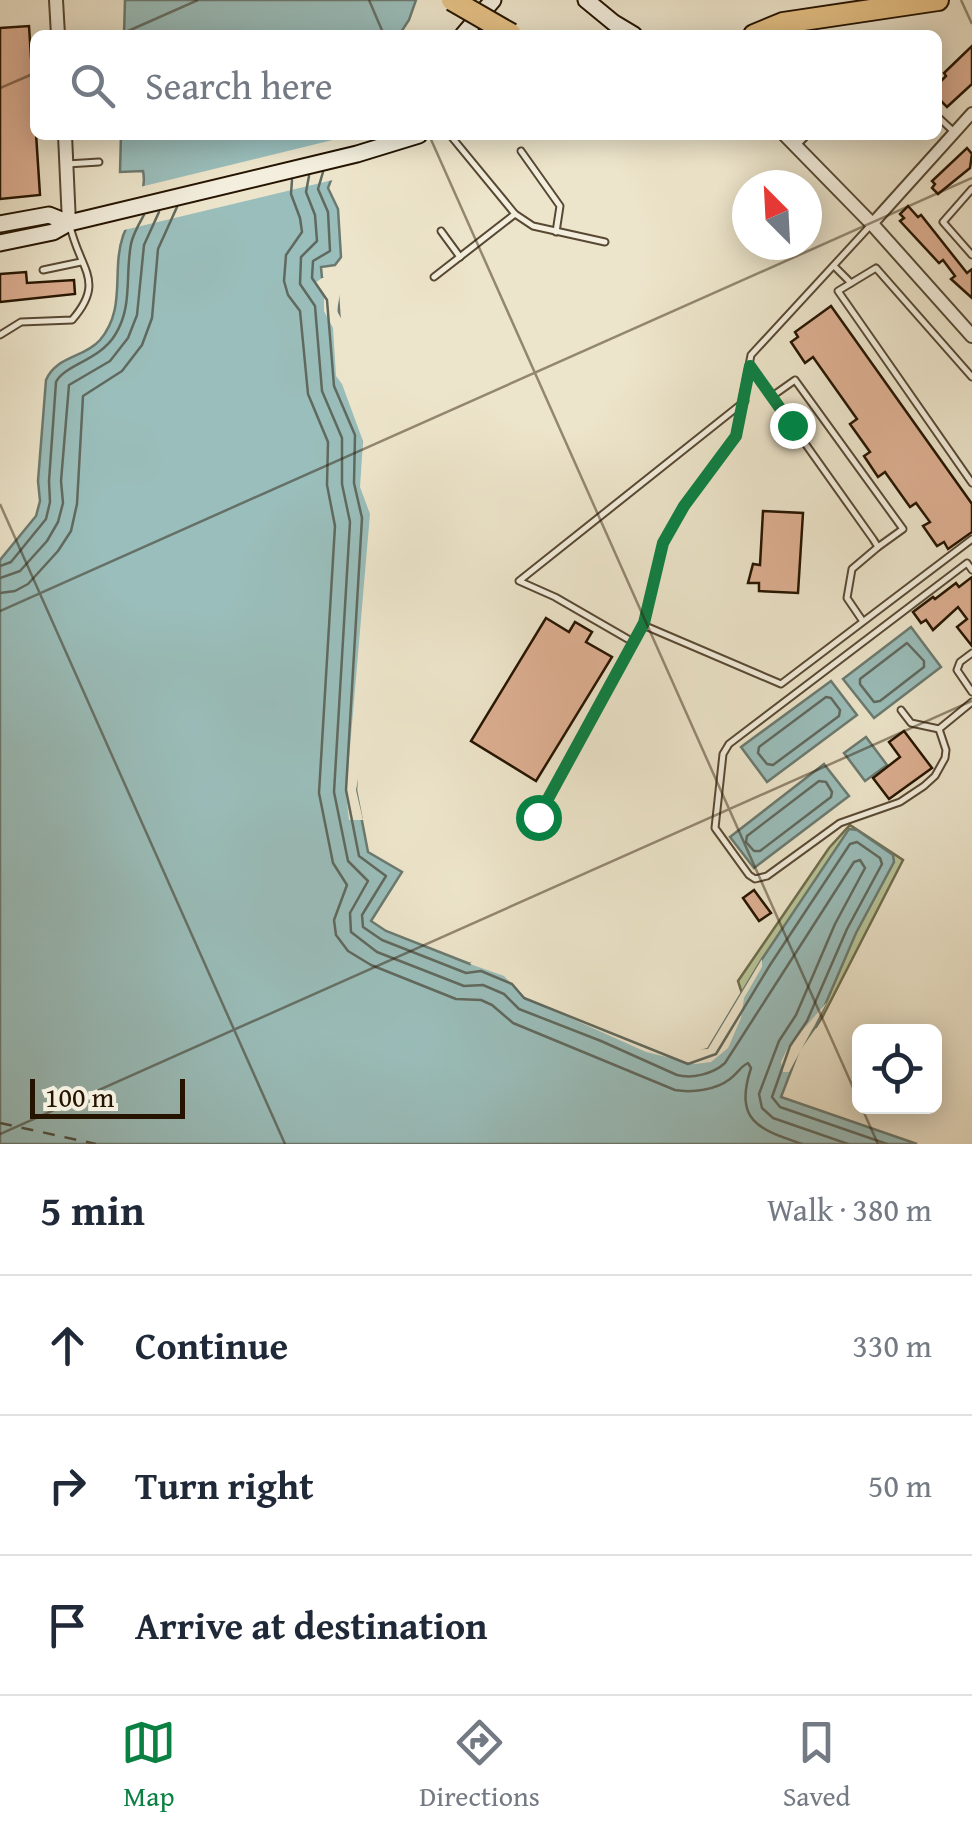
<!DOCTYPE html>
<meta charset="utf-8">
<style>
body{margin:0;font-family:"Gentium Book Plus",serif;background:#f6f6f7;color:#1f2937}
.controls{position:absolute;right:30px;bottom:30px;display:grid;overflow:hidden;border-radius:15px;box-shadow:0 5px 25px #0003}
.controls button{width:90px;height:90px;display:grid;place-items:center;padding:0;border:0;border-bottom:2px solid #e0e1e3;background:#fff;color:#1f2937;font:50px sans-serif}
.compass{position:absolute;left:732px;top:170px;width:90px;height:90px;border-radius:50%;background:#fff;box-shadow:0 5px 25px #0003;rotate:336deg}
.scale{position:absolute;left:30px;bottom:25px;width:155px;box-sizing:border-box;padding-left:10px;border:5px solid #251400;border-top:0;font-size:28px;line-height:35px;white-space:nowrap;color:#251400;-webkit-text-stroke:8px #f3eedd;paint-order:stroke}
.stop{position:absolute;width:30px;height:30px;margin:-22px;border:8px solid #0b8043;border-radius:50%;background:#fff}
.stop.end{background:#0b8043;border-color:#fff;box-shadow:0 2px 10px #0008}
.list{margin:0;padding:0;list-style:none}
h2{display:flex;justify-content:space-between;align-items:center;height:130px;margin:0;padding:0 40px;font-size:42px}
h2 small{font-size:32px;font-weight:400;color:#747a83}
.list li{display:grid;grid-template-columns:65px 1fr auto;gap:30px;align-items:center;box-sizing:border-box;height:140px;padding:0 40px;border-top:2px solid #e0e1e3}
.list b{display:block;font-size:38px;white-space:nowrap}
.list em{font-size:32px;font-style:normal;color:#747a83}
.icon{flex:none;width:55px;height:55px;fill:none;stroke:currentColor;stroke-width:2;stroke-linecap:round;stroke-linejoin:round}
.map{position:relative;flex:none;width:972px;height:1144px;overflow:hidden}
.search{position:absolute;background:#fff;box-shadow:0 5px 25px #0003;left:30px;right:30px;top:30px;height:110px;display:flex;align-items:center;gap:25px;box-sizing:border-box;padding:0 35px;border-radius:15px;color:#747a83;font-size:38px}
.sheet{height:550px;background:#fff}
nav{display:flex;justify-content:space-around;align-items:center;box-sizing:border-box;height:140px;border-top:2px solid #e0e1e3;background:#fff;font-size:28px;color:#747a83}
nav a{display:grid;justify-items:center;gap:5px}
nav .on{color:#0b8043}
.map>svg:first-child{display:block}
.green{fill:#b8c598;stroke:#6e6c4c;stroke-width:2.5}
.water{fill:#9abebb;stroke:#6b7a70;stroke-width:2.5}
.pier{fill:#ede5cb}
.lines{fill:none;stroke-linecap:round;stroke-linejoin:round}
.shore{stroke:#60695e;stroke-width:2.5}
.ferry{stroke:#4e5041;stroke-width:2.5;stroke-dasharray:12 10;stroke-linecap:butt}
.building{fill:#ddaf92;stroke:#251400;stroke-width:2.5}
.service-casing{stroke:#574833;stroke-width:9}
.minor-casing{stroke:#574833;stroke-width:14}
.tertiary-casing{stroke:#574833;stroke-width:16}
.secondary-casing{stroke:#251400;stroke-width:19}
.motorway-casing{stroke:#251400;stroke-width:24}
.service{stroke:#f3eedd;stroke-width:5}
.minor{stroke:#f3eedd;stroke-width:10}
.tertiary{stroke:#f3eedd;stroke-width:12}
.secondary{stroke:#f3eedd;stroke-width:15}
.motorway{stroke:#e6c286;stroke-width:20}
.motorway-bridge-casing{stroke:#251400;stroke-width:24;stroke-linecap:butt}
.motorway-bridge{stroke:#e6c286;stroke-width:20}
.route{stroke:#0b8043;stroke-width:12}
.ticks{fill:none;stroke:#251400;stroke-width:2.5;stroke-opacity:0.45}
</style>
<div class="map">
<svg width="972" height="1144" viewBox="0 0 972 1144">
<rect width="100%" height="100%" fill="#ede5cb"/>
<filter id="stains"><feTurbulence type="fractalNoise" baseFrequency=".002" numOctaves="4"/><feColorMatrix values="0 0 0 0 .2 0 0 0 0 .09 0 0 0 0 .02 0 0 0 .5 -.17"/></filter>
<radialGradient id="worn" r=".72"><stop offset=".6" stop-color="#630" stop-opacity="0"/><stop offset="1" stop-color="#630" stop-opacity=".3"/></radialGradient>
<path class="green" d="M850 825 903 860 823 1016 816 1027 797 1034 745 1003 738 981 829 848Z"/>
<g class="water">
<path d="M125 0H416L409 20 399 35H124Z"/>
<path d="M121 135H348L328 188 338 209 341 257 335 265 321 267 322 278 338 294 344 385 364 432V482L372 514 356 790 368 852 402 872 371 921 386 931 470 964 479 959 527 988 686 1055 708 1049 762 959 849 829 857 830 893 855 894 862 856 933 816 1026 799 1050 781 1097 917 1144H0V560L36 516 40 501 38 481 46 380C56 356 84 358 100 340 127 308 111 271 123 236 131 214 148 195 143 171L120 172Z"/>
<path d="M911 627 941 667 874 718 843 679Z"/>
<path d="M831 681 857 715 767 782 741 747Z"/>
<path d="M866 737 887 765 865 781 844 753Z"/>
<path d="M824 764 849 796 754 868 730 837Z"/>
</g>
<g class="pier">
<path d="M353 135 337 179 120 231 140 187Z"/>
<path d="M322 278H327L340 293 337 311 344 324 349 384 369 431 372 453 369 482 373 506 377 514 365 740 356 790 363 820H349L346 794 370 514 360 487 363 441 342 384 336 376 333 328 324 311V295L315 283Z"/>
<path d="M481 954 524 972 531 984 683 1050 708 1049 762 959V967L744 998 741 1018 728 1048 711 1062 695 1064 646 1052 526 998 504 976 470 964 476 955Z"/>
<path d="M827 1002 789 1072H783L781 1062 788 1047Z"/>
</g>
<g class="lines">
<g class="shore">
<path d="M323 172 318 189 328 212 330 251 313 261 312 278 327 300 334 386 355 435 354 483 362 518 346 790 359 856 386 876 362 915 363 927 382 940 466 973 481 971 512 984 524 998 688 1064 716 1054 770 965 850 844 857 842 880 858 882 864 847 929 807 1021 790 1046 772 1097 780 1107 887 1144"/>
<path d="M309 176 306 192 315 215 317 241 301 257 300 284 315 306 322 391 342 438V484L350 522 334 792 348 861 368 881 350 913 351 932 377 952 464 986 483 985 504 994 519 1009 601 1041 677 1075C692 1079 713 1074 725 1063L854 862 860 860 865 868 835 924 796 1015 779 1041 759 1094 762 1108 773 1118 848 1144"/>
<path d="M292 180 291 194 300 218 302 232 286 255 284 281 288 295 300 311 308 394 328 442 327 485 335 526 319 793 333 863 347 885 334 920 336 935 348 951 371 965 456 999 481 1000 492 1005 513 1023 675 1090C692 1093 716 1090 730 1079 738 1073 740 1067 748 1063L751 1068C734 1121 758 1129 802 1144"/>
<path d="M0 566 11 562 46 519 50 502 49 481 56 382C64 365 100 360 115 335 133 307 125 275 131 244 133 234 139 224 144 215"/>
<path d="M0 578 20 571 47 541 58 522 63 503 61 481 69 385 110 361 128 338 137 315 144 245 159 212"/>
<path d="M0 593 15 591 28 584 58 551 71 531 77 504 83 396 122 371 142 345 152 318 158 249 177 207"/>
<path d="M907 643 924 661V667L880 701 874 702 860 684V679Z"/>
<path d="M826 697 831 698 840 710 839 716 773 765 767 764 758 753 759 747Z"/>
<path d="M819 781 826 782 832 792 831 797 760 851H754L746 842 747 836Z"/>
</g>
<path class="ferry" d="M0 1123 96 1144"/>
</g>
<g class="building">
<path d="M29 26 40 195 0 199V28Z"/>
<path d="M972 46V84L947 107 937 97V85L946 76 944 73Z"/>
<path d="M967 148 972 154 970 168 938 194 932 188 935 184 932 181Z"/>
<path d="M908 206 918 217 921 215 967 273 972 269V298L951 279 955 276 943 260 939 263 900 221 904 218 900 214Z"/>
<path d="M26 272 27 283 74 280 75 294 0 302V274Z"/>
<path d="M831 306 972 504V532L948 549 944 542 937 546 923 526 930 522 916 503 910 507 885 472 878 477 864 456 870 452 850 424 857 419 813 357 805 363 791 342 798 337 795 332Z"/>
<path d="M763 511 803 513 798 593 759 591V583H748L753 564 760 565Z"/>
<path d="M972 577V646L957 627 967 619 958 607 933 630 926 620 921 623 913 612 933 597 935 599 956 583 959 587Z"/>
<path d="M546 618 569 632 575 622 592 632 586 642 612 657 536 781 471 741Z"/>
<path d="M904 731 932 768 889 799 873 778 900 757 889 742Z"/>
<path d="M754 890 771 913 759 921 743 898Z"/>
</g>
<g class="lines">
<g class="service-casing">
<g id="service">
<path d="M937 116 953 131"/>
<path d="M450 135 515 214 533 226 605 242"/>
<path d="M798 144 807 135"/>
<path d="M521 151 560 206 556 232"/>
<path d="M67 164 99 162"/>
<path d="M972 189 943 222 972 255"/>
<path d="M441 231 460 257"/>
<path d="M834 266 851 283"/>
<path d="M43 270 81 262"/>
<path d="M434 277 515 214"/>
<path d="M0 335 21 322 72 320C106 281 80 270 70 226"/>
<path d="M750 366 873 539 878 547 903 529 795 380 771 397"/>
<path d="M972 377 876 268 838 291 972 483"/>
<path d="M745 401 519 581 555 597 633 642 644 623 663 543 684 506 735 436 751 355 870 226"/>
<path d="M862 620 847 598 852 569 878 547"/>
<path d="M643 625 781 684 972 539"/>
<path d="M972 653 960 662 957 670 972 692"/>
<path d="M901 710 911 723 939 729"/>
<path d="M939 729 946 750 945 758 935 776 924 786 900 802 840 823 767 876 755 879 749 875 715 828 723 754 729 744 967 563 972 570"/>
<path d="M939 729 972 702"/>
<path d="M538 817 633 642"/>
</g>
</g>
<g class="minor-casing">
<path id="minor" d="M872 224 972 113"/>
</g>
<g class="tertiary-casing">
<g id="tertiary">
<path d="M56 0 58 35"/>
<path d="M65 135 69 223"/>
<path d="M785 135 872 224 972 336"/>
</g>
</g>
<g class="secondary-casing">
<g id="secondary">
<path d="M586 0 614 23 634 35"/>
<path d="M463 35 493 0"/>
<path d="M0 224 49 215 69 223"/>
<path d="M0 243 53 232 69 223 357 154 419 135"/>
</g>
</g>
<g class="motorway-casing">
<path id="motorway" d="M754 35 783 23 938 0"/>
</g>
<use href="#service" class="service"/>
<use href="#minor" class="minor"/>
<use href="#tertiary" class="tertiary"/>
<use href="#secondary" class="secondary"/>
<use href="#motorway" class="motorway"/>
<g class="motorway-bridge-casing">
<path id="motorway-bridge" d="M452 0 511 34"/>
</g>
<use href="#motorway-bridge" class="motorway-bridge"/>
</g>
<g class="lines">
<path class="route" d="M538 817 644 623 663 543 684 506 736 436 750 366 792 425"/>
</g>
<path class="ticks" d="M369 0 384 35M961 0 972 24M119 35 198 0M0 88 35 73M429 135 860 1103M0 504 285 1144M0 611 972 178M861 1106 878 1144M0 1134 972 701"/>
<rect width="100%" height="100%" filter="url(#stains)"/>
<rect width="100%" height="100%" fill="url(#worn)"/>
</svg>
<div class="controls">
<button><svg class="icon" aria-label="locate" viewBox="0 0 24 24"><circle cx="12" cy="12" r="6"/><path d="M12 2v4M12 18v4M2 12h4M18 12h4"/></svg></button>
</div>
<svg class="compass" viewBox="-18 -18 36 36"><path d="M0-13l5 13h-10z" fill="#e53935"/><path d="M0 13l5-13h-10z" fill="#747a83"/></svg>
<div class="scale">100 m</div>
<div class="stop" style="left:538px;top:817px"></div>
<div class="stop end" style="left:792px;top:425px"></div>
<div class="search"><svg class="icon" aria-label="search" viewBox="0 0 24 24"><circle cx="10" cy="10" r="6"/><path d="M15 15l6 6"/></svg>Search here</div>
</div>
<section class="sheet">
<h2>5 min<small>Walk · 380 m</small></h2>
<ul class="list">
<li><svg class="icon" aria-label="ahead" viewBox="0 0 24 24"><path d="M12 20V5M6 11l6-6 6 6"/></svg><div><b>Continue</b></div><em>330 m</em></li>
<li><svg class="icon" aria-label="right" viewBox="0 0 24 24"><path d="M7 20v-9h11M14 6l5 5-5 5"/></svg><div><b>Turn right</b></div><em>50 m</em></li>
<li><svg class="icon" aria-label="arrive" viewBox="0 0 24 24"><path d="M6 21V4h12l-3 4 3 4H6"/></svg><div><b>Arrive at destination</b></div></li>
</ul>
</section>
<nav>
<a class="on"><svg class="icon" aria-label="map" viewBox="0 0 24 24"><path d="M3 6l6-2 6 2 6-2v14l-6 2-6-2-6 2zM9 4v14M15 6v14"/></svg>Map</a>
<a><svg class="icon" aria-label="directions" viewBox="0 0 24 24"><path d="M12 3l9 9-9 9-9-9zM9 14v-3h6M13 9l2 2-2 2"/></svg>Directions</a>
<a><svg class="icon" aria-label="saved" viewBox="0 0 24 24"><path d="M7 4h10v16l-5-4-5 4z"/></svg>Saved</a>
</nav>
